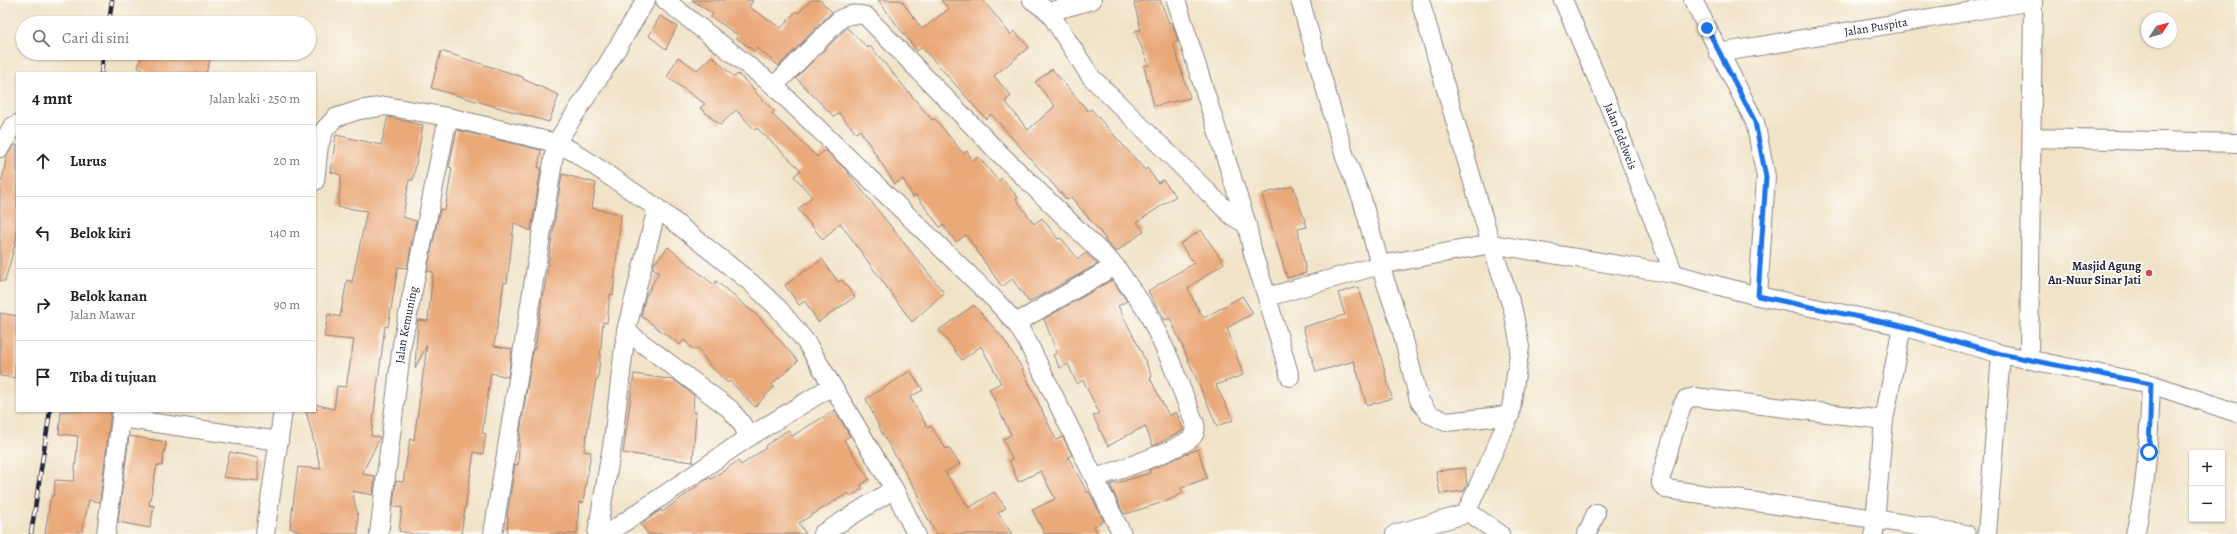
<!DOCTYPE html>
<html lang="id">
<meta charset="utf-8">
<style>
body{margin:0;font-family:Alegreya,serif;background:#f6f6f6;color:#222}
.controls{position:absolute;right:12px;bottom:12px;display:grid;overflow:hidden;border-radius:0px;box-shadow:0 1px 3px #0004}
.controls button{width:36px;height:36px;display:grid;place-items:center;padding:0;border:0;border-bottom:1px solid #e0e0e0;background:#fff;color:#222;font:20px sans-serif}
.compass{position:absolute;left:2141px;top:12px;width:36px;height:36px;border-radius:50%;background:#fff;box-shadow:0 1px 3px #0004;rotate:54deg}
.stop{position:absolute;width:12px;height:12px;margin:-9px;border:3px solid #1a73e8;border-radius:50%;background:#fff}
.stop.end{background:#1a73e8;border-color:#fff;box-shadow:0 1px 4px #0008}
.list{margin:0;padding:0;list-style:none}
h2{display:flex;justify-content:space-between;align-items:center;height:52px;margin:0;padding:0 16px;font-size:17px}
h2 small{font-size:13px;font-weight:400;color:#767676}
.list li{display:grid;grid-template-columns:26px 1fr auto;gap:12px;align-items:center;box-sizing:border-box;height:72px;padding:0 16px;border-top:1px solid #e0e0e0}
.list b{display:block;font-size:15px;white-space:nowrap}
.list p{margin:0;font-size:13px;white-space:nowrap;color:#767676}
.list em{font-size:13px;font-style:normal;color:#767676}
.icon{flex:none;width:22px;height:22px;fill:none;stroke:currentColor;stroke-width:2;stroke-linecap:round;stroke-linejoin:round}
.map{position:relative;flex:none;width:2237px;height:534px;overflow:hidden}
.search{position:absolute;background:#fff;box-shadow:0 1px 3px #0004;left:16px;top:16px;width:300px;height:44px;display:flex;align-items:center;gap:10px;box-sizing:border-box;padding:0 14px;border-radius:22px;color:#767676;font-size:15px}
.panel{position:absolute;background:#fff;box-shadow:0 1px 3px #0004;left:16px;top:72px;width:300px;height:340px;border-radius:0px}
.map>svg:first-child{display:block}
.building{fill:#eaa979}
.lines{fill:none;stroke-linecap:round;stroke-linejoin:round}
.street-casing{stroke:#8a8281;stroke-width:20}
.street{stroke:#fff;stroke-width:18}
.rail-casing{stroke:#22223b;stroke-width:4.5}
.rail{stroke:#fdfcf7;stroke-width:3;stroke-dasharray:9;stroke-linecap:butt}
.route{stroke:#1a73e8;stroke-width:5}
.poi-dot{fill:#d1495b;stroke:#fdfcf7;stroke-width:1.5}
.labels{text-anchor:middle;stroke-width:4;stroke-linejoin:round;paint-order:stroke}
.street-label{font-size:12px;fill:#22223b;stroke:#fdfcf7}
.poi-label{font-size:12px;font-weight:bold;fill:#22223b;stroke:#fdfcf7;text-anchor:end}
</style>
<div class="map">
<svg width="2237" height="534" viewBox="0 0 2237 534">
<rect width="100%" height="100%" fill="#fdfcf7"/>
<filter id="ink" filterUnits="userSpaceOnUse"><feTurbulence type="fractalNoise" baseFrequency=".025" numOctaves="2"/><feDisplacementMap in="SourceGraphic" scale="8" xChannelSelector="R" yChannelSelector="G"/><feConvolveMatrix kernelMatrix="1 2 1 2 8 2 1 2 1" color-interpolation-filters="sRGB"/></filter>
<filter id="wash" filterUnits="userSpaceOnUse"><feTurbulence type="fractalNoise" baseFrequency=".012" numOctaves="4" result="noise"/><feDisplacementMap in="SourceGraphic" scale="16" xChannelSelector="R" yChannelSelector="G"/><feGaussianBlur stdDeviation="0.9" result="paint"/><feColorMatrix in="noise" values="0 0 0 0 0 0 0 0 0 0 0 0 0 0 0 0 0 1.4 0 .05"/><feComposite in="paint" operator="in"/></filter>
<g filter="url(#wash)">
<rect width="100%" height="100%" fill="#f1e3c7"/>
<g id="blocks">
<g class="building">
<path d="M692 0H753L749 7 781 28 796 11 798 13 812 0H820L832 12 779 66 757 48 755 51 736 38 738 35 711 17 713 14Z"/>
<path d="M878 0H901L922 29 949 9 941 0H983L1011 35 1014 31 1029 47 994 76 1011 96 1005 101 1028 130 1055 106 1035 82 1052 69 1088 111 1091 109 1145 170 1147 168 1158 183 1163 180 1176 196 1137 222 1144 231 1116 252 1104 240 1106 239 1071 197 1067 200 991 114 986 119 922 47 917 51Z"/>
<path d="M1146 0H1160L1169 23 1172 22 1178 42 1173 43 1190 98 1154 106 1144 66 1149 65 1135 31 1141 30 1134 3Z"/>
<path d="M660 16 677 26 666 49 649 36Z"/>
<path d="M847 28 868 48 870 46 932 120 935 119 964 154 967 151 973 161 979 157 998 181 1002 178 1018 198 1016 199 1034 224 1042 218 1058 239 1061 238 1078 259 1086 253 1098 264 1029 302 1012 279 1002 287 966 235 956 242 943 225 940 227 916 195 913 197 903 179 895 184 860 130 856 133 839 113 834 117 796 78Z"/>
<path d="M441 51 523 77V79L559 95 549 122 431 88Z"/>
<path d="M142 53H212L206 73H155L138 68Z"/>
<path d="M712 56 734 77 738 74 756 91 755 92 774 111 772 114 817 157 825 150 845 169 944 293 912 322 840 223 823 240 798 209 812 197 794 176 801 170 757 128 755 130 736 110 720 125 700 108 705 104 667 77 678 57 697 70Z"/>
<path d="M388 117 423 125 413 180H409L403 217 416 221 407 268 398 267 388 327 385 326 371 436 380 437 362 474 375 476 373 495 352 491 358 516V534H307L290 528 298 467 321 469 306 411H315V404L334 409 337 386 346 387 354 340 324 337 328 314 340 317 347 280 352 282 367 211 338 207 341 175 331 172 336 135 381 145Z"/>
<path d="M457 130 541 150 538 167 541 168 531 231 514 223 507 283 504 282 494 346 512 349 508 377 491 373 482 433 486 434 483 454 474 452 461 534H413L399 531 402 508 393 506 396 481 403 482 410 439 414 440 427 345 415 368 418 320 428 321 433 272 427 271 440 209 445 210 452 168 449 167Z"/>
<path d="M14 145H17V237L5 281H0V179L2 180 7 155Z"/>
<path d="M562 174 596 183 592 208 621 214 613 295 610 294 607 323 603 322 598 380 596 379 584 451 591 452 583 503 579 502 577 534H507L508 517H507L515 464 518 465 520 433 533 349H535L543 291H544Z"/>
<path d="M1293 186 1307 227 1298 229 1306 273 1287 278 1262 194Z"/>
<path d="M1201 230 1224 263 1188 288 1195 304 1204 318 1242 296 1253 313 1227 328 1243 375 1216 385 1233 420 1217 426 1170 318 1165 320 1148 291 1194 263 1180 244Z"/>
<path d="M668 247 714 285 716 281 759 317 798 361 772 384 774 387 755 407 730 381 728 383 710 366 698 348 694 350 684 340 680 345 641 316 645 298 659 272 653 268V265Z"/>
<path d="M822 259 838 282 842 280 855 297 818 322 805 301 799 305 785 285Z"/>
<path d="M1112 280 1127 301 1118 306 1141 351 1152 377 1150 378 1169 416 1176 412 1184 430 1153 446 1145 426 1108 446 1093 416 1099 413 1083 380 1077 384 1068 364 1060 368 1053 355 1057 353 1044 319Z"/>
<path d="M1358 287 1373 328 1392 398 1367 406 1354 361 1316 372 1303 327 1345 315 1338 293Z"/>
<path d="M974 305 1003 338 1022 368 1056 440 1063 437 1072 455 1068 457 1087 492H1089L1104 521 1094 526 1098 534H1045L1032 510 1055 499 1041 471 1018 482 1009 460 1012 459 1003 439 1011 435 989 389 1001 383 981 346 962 360 939 330Z"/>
<path d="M0 313 17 316 15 378 0 376Z"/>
<path d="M910 371 923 390 910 397 928 428 931 426 946 449 948 447 960 464 945 472 969 508 994 492 1006 508 998 513 1012 534H936L917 498 920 497 883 435 866 399Z"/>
<path d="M634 374 674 380 694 395 693 412H696L693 462 623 453Z"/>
<path d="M835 410 850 436 844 440 869 479 861 485 862 489 851 496 848 493 799 523 806 534H648L641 524 661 510 662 512 710 477 711 479 738 461 741 465 766 448 765 446 788 430 792 436Z"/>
<path d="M61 411H111L100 502 89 500 82 532 79 531 78 534H45L51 496H54L55 480 74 481 78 436 59 434Z"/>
<path d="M129 436 166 442 162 466 157 465 149 505 154 506 150 528 118 522Z"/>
<path d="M1198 449 1207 478 1181 488 1183 493 1167 501 1125 514 1122 511 1110 485 1150 473 1149 470Z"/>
<path d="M230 452 258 458V481L223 477Z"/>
<path d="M1465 468 1467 485 1464 491 1440 494 1436 471Z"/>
</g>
</g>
</g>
<g filter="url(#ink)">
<use href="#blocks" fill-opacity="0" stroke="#8a8281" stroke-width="1"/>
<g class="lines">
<g class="street-casing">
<g id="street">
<path d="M665 0 774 86 994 299 1016 323 1027 341 1122 534"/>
<path d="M1032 0 1049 12"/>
<path d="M1092 0 1049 12 1091 77 1231 215 1247 225 1253 254 1267 297 1380 265 1491 244 1674 274 1758 296 1902 326 2001 354 2151 384 2237 413"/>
<path d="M1176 0 1247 225"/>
<path d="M1300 0 1345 157 1362 199 1380 265 1401 328 1419 400 1429 414 1446 422 1510 415"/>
<path id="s1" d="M1563 0 1609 106 1674 274"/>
<path d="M1693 0 1755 122 1766 177 1758 296"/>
<path id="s2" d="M1718 53 2033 1"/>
<path d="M774 86 839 20C849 14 854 13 866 16L993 147 1115 266 1148 313 1171 362 1195 424C1196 429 1196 432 1193 436 1183 449 1115 471 1096 478"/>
<path d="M2032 138 2237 143"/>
<path d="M0 148 12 127 17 124"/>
<path d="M315 181 319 145 325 129 335 118 359 110 386 106 448 117 556 143 574 152 657 208 750 282 778 308 806 342 894 489 916 534"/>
<path d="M1267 297 1290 377"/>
<path d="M1016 323 1115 266"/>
<path d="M626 331 730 409 742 424 749 437"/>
<path d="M2029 359 2033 0"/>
<path d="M121 418 279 441"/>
<path d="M1884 420 1695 397 1686 399 1681 408 1661 477V484L1666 489 1875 519 1966 534"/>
<path d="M1467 511 1500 534"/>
<path d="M106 534 122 411"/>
<path d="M265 534 283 411"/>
<path id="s3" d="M379 534 402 344 448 117"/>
<path d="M493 534 556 143 607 65 646 0"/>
<path d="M597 534 613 440 626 331 657 208"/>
<path d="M607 534 749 437 832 386"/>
<path d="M822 534 894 489"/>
<path d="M1395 534 1462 515 1467 511 1510 415 1520 347 1513 310 1491 244 1420 0"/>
<path d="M1587 534 1596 513"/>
<path d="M1874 534 1884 420 1902 326"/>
<path d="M1987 534 2001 354"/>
<path d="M2135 534C2147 485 2149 435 2151 384"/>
</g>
</g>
<use href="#street" class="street"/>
<g class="rail-casing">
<g id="rail">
<path d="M109 23 112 0"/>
<path d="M101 73 104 53"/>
<path d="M31 534 50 411"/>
</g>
</g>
<use href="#rail" class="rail"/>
</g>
</g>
<g class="lines" filter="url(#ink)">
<path class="route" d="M1707 28 1755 122 1766 177 1758 296 1902 326 2001 354 2151 384 2149 452"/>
</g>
<circle class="poi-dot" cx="2149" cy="273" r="4"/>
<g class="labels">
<g class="street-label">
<text dy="4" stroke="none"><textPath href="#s2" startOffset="160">Jalan Puspita</textPath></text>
<text dy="4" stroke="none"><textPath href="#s1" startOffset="148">Jalan Edelweis</textPath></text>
<text dy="4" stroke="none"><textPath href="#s3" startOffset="211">Jalan Kemuning</textPath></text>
</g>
<g class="poi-label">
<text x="2141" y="270">Masjid Agung<tspan x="2141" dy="14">An-Nuur Sinar Jati</tspan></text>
</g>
</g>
</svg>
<div class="controls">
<button>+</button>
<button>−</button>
</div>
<svg class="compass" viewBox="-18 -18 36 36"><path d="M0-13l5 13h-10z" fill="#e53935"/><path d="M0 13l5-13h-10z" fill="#767676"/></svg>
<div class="stop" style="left:2149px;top:452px"></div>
<div class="stop end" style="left:1707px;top:28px"></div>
<div class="search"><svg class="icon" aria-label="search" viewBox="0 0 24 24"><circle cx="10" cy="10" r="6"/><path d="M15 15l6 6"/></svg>Cari di sini</div>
<section class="panel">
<h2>4 mnt<small>Jalan kaki · 250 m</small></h2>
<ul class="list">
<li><svg class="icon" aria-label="ahead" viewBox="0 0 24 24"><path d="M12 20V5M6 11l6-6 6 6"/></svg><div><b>Lurus</b></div><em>20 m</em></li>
<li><svg class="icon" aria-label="left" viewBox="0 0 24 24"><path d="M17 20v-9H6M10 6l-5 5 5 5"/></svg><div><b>Belok kiri</b></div><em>140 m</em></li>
<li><svg class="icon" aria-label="right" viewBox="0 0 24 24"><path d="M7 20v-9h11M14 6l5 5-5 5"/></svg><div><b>Belok kanan</b><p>Jalan Mawar</p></div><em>90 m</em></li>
<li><svg class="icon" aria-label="arrive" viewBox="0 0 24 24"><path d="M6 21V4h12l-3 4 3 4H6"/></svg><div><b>Tiba di tujuan</b></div></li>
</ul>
</section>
</div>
